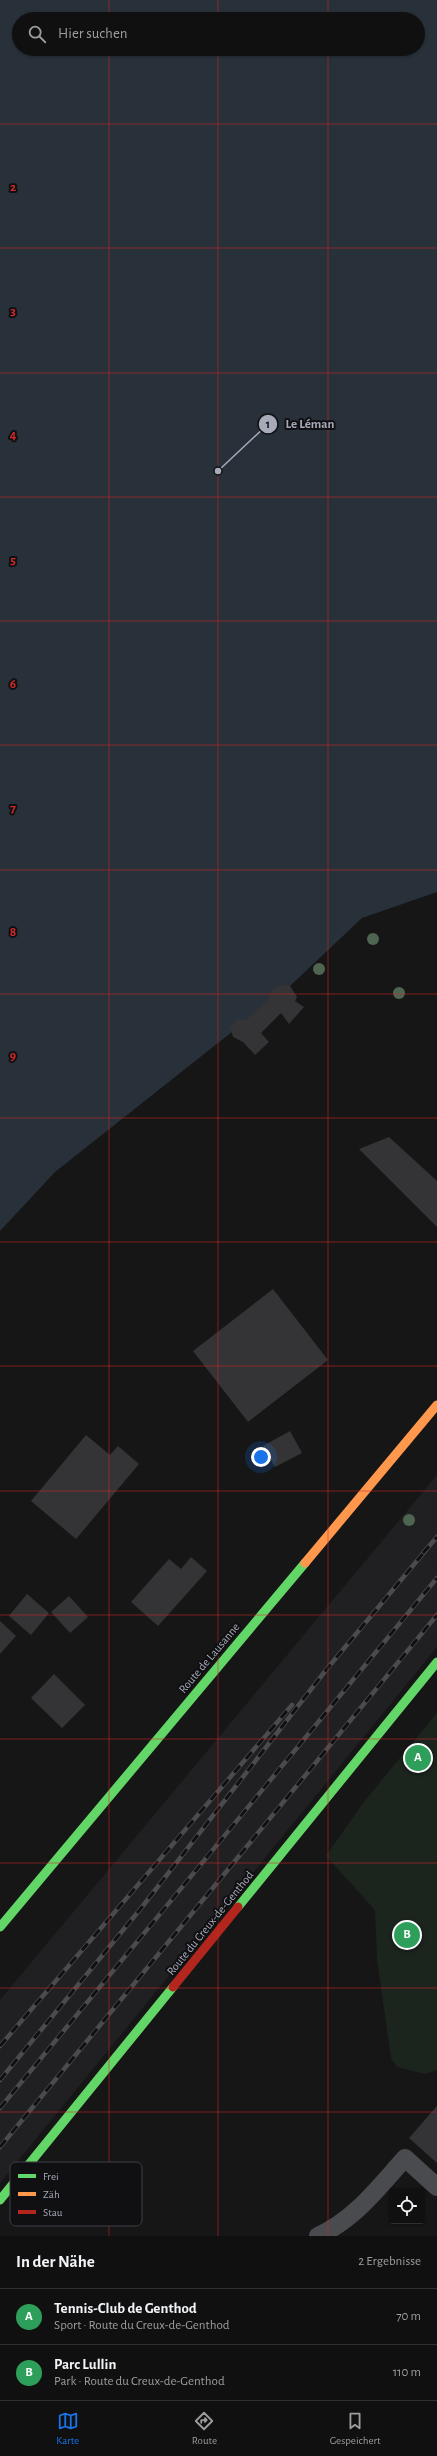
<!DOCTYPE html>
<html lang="de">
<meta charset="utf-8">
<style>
body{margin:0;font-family:"Alegreya Sans",sans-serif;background:#1e1e1e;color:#f1f3f6}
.controls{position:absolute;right:12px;bottom:12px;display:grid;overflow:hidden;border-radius:4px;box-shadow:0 1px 3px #0004}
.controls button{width:36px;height:36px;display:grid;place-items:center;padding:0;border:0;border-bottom:1px solid #303030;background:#101010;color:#f1f3f6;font:20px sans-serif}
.you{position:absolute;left:261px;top:1457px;width:14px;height:14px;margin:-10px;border:3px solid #fff;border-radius:50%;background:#1a73e8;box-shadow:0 0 0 6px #1a73e833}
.badge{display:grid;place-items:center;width:26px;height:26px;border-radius:50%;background:#1a73e8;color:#fff;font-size:13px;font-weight:700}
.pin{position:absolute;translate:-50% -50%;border:2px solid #fff;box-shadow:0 1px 4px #0006}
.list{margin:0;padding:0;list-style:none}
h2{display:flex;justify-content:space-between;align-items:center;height:52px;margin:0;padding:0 16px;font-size:17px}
h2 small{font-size:13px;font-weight:400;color:#9c9d9f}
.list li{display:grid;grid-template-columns:26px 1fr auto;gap:12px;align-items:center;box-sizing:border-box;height:56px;padding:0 16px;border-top:1px solid #303030}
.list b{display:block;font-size:15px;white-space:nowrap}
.list p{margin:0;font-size:13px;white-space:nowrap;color:#9c9d9f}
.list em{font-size:13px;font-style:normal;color:#9c9d9f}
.icon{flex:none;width:22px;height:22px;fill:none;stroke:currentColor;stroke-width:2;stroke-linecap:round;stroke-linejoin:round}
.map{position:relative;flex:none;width:437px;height:2236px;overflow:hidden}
.search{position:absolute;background:#101010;box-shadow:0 1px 3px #0004;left:12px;right:12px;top:12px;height:44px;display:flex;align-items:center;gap:10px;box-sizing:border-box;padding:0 14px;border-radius:22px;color:#9c9d9f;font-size:15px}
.sheet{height:164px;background:#101010}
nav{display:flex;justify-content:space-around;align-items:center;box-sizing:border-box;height:56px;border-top:1px solid #303030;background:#101010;font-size:11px;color:#9c9d9f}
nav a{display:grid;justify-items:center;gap:2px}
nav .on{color:#1a73e8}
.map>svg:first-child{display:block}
.built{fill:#202022}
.green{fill:#1c241e}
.water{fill:#283039;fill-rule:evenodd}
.building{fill:#343436}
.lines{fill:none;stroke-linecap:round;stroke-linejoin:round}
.lane{stroke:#4a4b4f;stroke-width:18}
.fast{stroke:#63d668;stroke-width:9}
.slow{stroke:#ff974d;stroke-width:9}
.jam{stroke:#b3261e;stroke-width:9}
.rail-casing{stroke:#4a4b4f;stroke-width:4.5}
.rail{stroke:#101012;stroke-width:3;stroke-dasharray:9;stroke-linecap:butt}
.tree{fill:#4e6551}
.grid{fill:none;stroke:#d62828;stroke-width:1;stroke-opacity:0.55}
.labels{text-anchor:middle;stroke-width:4;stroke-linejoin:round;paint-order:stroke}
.street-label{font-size:12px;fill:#a6aab9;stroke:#101012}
.key{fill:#101012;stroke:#3d3e44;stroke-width:1}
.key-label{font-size:11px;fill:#a6aab9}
.grid-label{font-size:13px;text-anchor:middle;font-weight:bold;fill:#d62828;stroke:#101012;stroke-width:4;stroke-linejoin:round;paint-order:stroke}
.leader{fill:none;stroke:#a6aab9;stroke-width:1.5}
.callout-dot{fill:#a6aab9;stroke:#101012;stroke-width:1.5}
.mark-label{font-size:12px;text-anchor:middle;font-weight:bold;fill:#111}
.callout-label{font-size:13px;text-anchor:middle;font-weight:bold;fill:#a6aab9;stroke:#101012;stroke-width:4;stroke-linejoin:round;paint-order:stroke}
</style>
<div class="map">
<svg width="437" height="2236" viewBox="0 0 437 2236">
<rect width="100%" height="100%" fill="#161616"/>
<path class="built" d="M437 1475V1647L0 2183V2000Z"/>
<path class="green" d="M437 1713V2070L425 2074 397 2067 391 2058 377 1959 375 1910 326 1856 363 1803Z"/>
<path class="water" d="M0 0H437V892L362 918 290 986 55 1172 0 1231ZM19 19H418V49H19Z"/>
<g class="building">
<path d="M280 985 290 986 297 997 295 1001 304 1007 289 1024 281 1013 261 1033 269 1042 255 1055 243 1042 233 1037 230 1027 238 1019 246 1020 268 1000 272 990Z"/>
<path d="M389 1137 437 1181V1227L359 1149Z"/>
<path d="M273 1289 328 1360 248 1422 193 1351Z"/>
<path d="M290 1431 302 1453 275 1467 263 1446Z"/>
<path d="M86 1435 110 1455 118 1446 139 1464 76 1539 31 1501Z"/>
<path d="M191 1557 207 1571 158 1626 131 1602 169 1559 181 1569Z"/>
<path d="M27 1594 49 1613 31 1635 9 1616Z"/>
<path d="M69 1596 88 1617 70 1633 51 1612Z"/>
<path d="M0 1621 16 1636 0 1654Z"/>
<path d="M54 1674 85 1705 62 1728 31 1698Z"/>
<path d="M437 2106V2163L409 2138Z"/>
</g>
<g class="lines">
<path class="lane" d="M318 2236C355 2219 378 2188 405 2158L437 2187"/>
<g class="fast">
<path d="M238 1907 437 1662"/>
<path d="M0 1927 305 1563"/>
<path d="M0 2200 173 1987"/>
</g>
<path class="slow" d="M305 1563 437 1405"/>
<path class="jam" d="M173 1987 238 1907"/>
<g class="rail-casing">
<g id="rail">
<path d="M423 1553 437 1537"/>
<path d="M0 2046 292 1705"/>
<path d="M0 2080 142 1907 326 1670 426 1550"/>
<path d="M0 2108 437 1578"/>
<path d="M0 2147 437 1615"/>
</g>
</g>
<use href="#rail" class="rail"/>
</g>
<g class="tree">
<circle cx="373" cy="939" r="6"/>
<circle cx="319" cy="969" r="6"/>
<circle cx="399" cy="993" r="6"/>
<circle cx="409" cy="1520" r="6"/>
</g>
<path class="grid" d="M109 0V19M218 0V19M328 0V19M109 49V2236M218 49V2236M328 49V2236M0 124H437M0 248H437M0 373H437M0 497H437M0 621H437M0 745H437M0 870H437M0 994H437M0 1118H437M0 1242H437M0 1366H437M0 1491H437M0 1615H437M0 1739H437M0 1863H437M0 1988H437M0 2112H437"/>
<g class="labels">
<g class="street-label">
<text transform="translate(209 1658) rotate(-50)" y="4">Route de Lausanne</text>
<text transform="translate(210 1923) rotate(-51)" y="4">Route du Creux-de-Genthod</text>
</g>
</g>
<rect x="10" y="2162" width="132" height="64" rx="6" class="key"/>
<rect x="18" y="2174" width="18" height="4" fill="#63d668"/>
<rect x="18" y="2192" width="18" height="4" fill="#ff974d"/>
<rect x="18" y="2210" width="18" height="4" fill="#b3261e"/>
<g class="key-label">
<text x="43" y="2180">Frei</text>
<text x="43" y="2198">Zäh</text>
<text x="43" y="2216">Stau</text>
</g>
<g class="grid-label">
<text x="13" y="191">2</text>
<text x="13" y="315">3</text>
<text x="13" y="439">4</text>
<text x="13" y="564">5</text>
<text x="13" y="688">6</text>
<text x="13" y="812">7</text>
<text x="13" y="936">8</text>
<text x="13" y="1060">9</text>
</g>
<path class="leader" d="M218 471L268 424"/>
<g class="callout-dot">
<circle cx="218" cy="471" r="4"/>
<circle cx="268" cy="424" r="10"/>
</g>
<g class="mark-label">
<text x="268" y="428">1</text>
</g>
<g class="callout-label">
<text x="310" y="428">Le Léman</text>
</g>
</svg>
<div class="controls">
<button><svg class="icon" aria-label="locate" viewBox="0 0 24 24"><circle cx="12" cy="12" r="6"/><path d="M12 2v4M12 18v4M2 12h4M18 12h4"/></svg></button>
</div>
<div class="you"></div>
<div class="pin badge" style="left:418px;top:1758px;background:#2e9e5b">A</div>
<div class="pin badge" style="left:407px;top:1935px;background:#2e9e5b">B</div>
<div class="search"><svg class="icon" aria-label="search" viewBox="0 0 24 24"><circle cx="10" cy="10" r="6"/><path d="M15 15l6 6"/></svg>Hier suchen</div>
</div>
<section class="sheet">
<h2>In der Nähe<small>2 Ergebnisse</small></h2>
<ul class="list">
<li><span class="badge" style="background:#2e9e5b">A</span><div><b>Tennis-Club de Genthod</b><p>Sport · Route du Creux-de-Genthod</p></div><em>70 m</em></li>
<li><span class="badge" style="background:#2e9e5b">B</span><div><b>Parc Lullin</b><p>Park · Route du Creux-de-Genthod</p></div><em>110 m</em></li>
</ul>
</section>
<nav>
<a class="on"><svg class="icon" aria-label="map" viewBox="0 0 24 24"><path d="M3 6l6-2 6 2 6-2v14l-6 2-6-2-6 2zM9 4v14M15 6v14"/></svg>Karte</a>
<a><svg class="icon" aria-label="directions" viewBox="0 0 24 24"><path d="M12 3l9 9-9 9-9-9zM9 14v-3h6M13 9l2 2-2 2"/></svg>Route</a>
<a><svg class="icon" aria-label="saved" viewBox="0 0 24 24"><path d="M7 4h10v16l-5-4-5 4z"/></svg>Gespeichert</a>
</nav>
